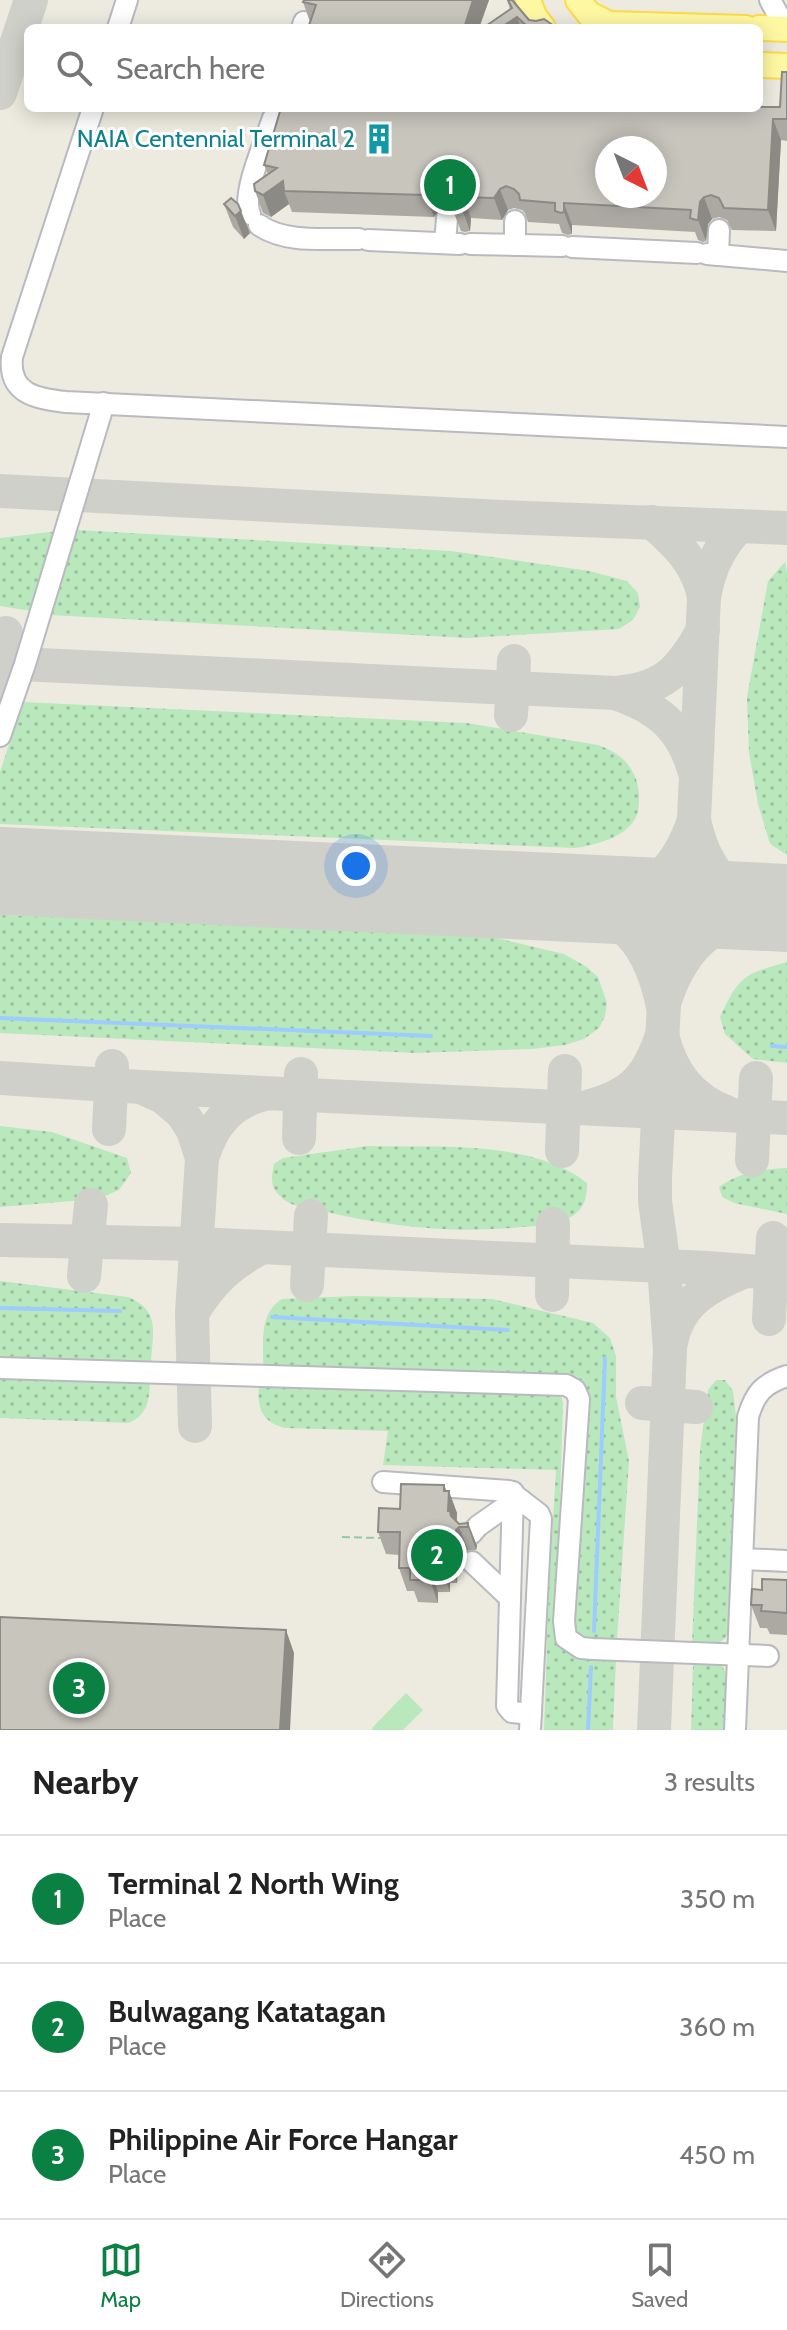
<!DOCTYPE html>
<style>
body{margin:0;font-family:Cabin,sans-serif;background:#f6f6f6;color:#222}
.compass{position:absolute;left:595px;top:136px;width:72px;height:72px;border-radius:50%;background:#fff;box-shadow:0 4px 20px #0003;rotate:138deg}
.you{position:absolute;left:356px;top:866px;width:28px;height:28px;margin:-20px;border:6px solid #fff;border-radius:50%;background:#1a73e8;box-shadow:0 0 0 12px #1a73e833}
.badge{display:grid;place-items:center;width:52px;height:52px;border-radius:50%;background:#0b8043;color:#fff;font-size:26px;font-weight:700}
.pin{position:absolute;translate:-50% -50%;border:4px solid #fff;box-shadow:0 2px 8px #0006}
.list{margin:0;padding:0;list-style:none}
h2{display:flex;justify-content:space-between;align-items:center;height:104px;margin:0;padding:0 32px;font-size:34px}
h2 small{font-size:26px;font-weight:400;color:#767676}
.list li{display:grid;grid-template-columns:52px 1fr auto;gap:24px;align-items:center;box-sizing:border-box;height:128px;padding:0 32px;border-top:2px solid #e0e0e0}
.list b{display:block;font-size:30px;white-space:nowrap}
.list p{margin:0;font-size:26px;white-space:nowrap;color:#767676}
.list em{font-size:26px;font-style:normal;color:#767676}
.icon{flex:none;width:44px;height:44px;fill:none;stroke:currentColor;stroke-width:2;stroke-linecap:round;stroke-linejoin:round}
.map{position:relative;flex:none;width:787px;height:1730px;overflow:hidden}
.search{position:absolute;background:#fff;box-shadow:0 4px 20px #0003;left:24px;right:24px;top:24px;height:88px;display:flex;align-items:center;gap:20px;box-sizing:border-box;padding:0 28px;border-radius:12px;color:#767676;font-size:30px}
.sheet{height:488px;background:#fff}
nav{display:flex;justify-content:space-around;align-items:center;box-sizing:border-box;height:112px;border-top:2px solid #e0e0e0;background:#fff;font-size:22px;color:#767676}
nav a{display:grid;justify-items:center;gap:4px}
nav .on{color:#0b8043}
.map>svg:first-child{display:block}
.grass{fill:url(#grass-dots)}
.park{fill:#b9e8bd}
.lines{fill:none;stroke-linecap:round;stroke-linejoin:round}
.stream{stroke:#9eccff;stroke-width:4}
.taxiway{stroke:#d0d0ca;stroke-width:34}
.runway{stroke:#d0d0ca;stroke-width:88}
.minor-casing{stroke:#b8bac0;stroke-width:24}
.major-casing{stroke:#fddb49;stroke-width:28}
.path{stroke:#92c9a6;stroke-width:2;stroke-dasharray:8 4;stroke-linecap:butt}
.minor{stroke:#fff;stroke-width:20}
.major{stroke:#fff8a3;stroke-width:24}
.wall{fill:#aca9a3}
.shaded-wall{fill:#8c8a84}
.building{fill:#c8c5bd;stroke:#8c8a84;stroke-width:2;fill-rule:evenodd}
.labels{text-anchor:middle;stroke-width:6;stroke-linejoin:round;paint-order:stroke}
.culture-label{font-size:24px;fill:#0d838f;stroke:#fff;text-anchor:end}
</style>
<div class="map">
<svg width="787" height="1730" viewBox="0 0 787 1730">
<defs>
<pattern id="grass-dots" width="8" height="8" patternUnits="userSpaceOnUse" patternTransform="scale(2)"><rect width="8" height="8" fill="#b9e8bd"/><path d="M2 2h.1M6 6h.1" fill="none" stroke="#99bf9d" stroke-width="1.8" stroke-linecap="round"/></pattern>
</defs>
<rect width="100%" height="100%" fill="#edebdf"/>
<g class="grass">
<path d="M77 530 451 551 589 571 627 581 638 593 640 607 633 620 619 629 467 638 50 615Z"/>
<path d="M58 531 31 611 0 606V538Z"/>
<path d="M785 562 787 572V855L770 844 758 804 749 753 747 697 768 581Z"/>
<path d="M23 702 467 723 598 745C621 753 637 768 639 794 639 802 639 812 635 819 624 838 595 845 575 848L0 824V772Z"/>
<path d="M0 915 484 935 564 954 587 967 598 977 607 1003 605 1016 599 1028 584 1039 565 1045 532 1049 415 1053 0 1033Z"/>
<path d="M787 962V1063L753 1059 725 1034 720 1017C739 976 744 974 787 962Z"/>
<path d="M0 1126 52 1132 127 1158 131 1173 119 1190 97 1199 0 1207Z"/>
<path d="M368 1146C433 1148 534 1139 587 1183 587 1199 584 1210 569 1218 554 1226 537 1226 521 1227 455 1234 392 1227 327 1212 312 1209 292 1208 281 1197 270 1187 271 1178 274 1164L283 1158Z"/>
<path d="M787 1168V1214L734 1203 722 1197 719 1187C739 1172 763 1169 787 1168Z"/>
<path d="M0 1281 128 1297C162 1311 152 1334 151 1365L0 1360Z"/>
<path d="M355 1296 492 1299 593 1323 610 1338 616 1356V1397L629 1461 617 1639C602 1639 583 1643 574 1629L586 1393 581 1383 570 1377 263 1368C264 1343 258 1314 282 1299Z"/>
<path d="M0 1378 150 1382C149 1400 148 1414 129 1423L0 1418Z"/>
<path d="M716 1380H725L733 1391 736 1416 728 1632C723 1648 706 1644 692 1644L700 1450 708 1390Z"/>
<path d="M259 1385 555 1393 561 1396 563 1403 556 1630 563 1648 573 1655 616 1659 613 1730H544L549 1585 556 1470 383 1465 388 1431 285 1428C261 1422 257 1407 259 1385Z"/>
<path d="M693 1664C701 1664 713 1662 720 1665 733 1672 726 1716 725 1730H691Z"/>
</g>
<path class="park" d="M406 1693 423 1710 403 1730H373L372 1728Z"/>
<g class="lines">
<g class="stream">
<path d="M0 1018 431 1036"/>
<path d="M772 1046 787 1047"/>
<path d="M0 1308 120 1311"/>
<path d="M272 1317 508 1330"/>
<path d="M594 1631 605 1358"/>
<path d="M588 1730 591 1667"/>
</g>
<g class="taxiway">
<path d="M0 93 31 0"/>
<path d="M0 491 502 517 787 528"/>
<path d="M652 522C677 544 698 564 704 597"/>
<path d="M0 663 615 693"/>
<path d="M4 687 6 633"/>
<path d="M511 715 514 661"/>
<path d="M694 770C682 726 656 707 615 693 663 689 680 672 703 630"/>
<path d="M562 897C624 916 650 942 663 1007 680 948 712 920 772 907"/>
<path d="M603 899C655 890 677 870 694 820 704 866 725 895 772 907"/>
<path d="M0 1078 141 1087 787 1118"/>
<path d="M145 1089 163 1097 182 1113 193 1130 202 1158 192 1313 195 1426"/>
<path d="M590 1106C633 1095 649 1075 662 1035 671 1073 691 1099 728 1113"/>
<path d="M109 1129 112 1066"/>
<path d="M299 1138 301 1074"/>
<path d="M562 1151 565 1071"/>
<path d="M202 1158C212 1125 230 1102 265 1094"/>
<path d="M752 1160 756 1078"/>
<path d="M0 1240 198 1244 707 1268 787 1274"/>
<path d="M84 1276 91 1205"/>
<path d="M307 1285 311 1216"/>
<path d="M552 1295 553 1224"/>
<path d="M192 1313C212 1281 229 1265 262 1247"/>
<path d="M769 1319 773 1238"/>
<path d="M671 1343C678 1303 708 1286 743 1272"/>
<path d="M642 1403 696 1407"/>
<path d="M654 1730 670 1350 664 1267 655 1201V1179L665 984 668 956 687 873 694 820 704 597C709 569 719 547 739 526"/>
</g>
<path class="runway" d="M0 871 787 908"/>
<g class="minor-casing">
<g id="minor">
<path d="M770 0 786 29"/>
<path d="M118 28 127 0"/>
<path d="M302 28 304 22"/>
<path d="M93 108 12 357C8 394 37 399 66 402L787 437"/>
<path d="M250 214C241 194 266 140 273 118"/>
<path d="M259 225C286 244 327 238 359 239"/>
<path d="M368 240 460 244"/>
<path d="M445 243 447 218"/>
<path d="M470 244 562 246"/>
<path d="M515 245V221"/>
<path d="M572 247 697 253"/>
<path d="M707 254 787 261"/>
<path d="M718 255 719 230"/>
<path d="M0 736 25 664 104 403"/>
<path d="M0 1368 566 1385 575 1390 579 1399 564 1621 566 1638 581 1648 593 1649 768 1656"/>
<path d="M383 1482 509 1491 539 1514 541 1519 530 1730"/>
<path d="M513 1492 507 1706 512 1712 531 1714"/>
<path d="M471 1534 478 1526 515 1500 522 1501"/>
<path d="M743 1559 787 1561"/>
<path d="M472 1562 510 1598"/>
<path d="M735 1730 748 1417C755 1393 763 1384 787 1376"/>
</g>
</g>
<g class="major-casing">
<g id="major">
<path d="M528 0 534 16 543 28"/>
<path d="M578 0 589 14 609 24 746 28"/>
<path d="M759 28 787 29"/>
<path d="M759 65 787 66"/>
</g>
</g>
<path class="path" d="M342 1537 380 1538"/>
<use href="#minor" class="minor"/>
<use href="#major" class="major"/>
</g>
<g class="wall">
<path d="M304 0H489L479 28H308L310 22 303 2Z"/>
<path d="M507 0H514L529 20 557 28H483L510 9Z"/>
<path d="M787 72V141L781 140 776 231 732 230 727 220 719 217 712 219 708 224 706 241 703 242 698 240 695 232 572 225V234L568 235 562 233 559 224 528 222 525 213 522 210 514 208 508 210 502 220 471 218 470 231 465 232 461 231 452 208 449 205 441 207 434 217 292 212 289 204 271 217 263 213 255 191 268 174 264 165 780 107Z"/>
<path d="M231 198 250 233 244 239 233 227 224 204Z"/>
<path d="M444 1485 457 1513V1521L459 1524 468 1523 477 1546 476 1550H468L458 1561 457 1583H450V1592H438V1603L418 1602 414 1591H407L399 1568V1555L386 1554 378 1532 400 1509Z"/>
<path d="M787 1580V1635L770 1634 767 1628H760L751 1605Z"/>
</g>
<g class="shaded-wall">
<path d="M473 0H489L479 28H464Z"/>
<path d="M517 17 521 28H500Z"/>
<path d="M773 119 781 140 776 231 768 210Z"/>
<path d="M283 181 284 191 289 204 271 217 263 195Z"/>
<path d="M433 185 441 207 434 217 426 195Z"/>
<path d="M500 189 508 210 502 220 494 198Z"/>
<path d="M463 197 471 218 470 231 462 209Z"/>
<path d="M704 197 712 219 708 224 706 241 698 220 700 202Z"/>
<path d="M564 203 572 225V234L564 212Z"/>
<path d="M241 211 250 233 244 239 235 216Z"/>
<path d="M444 1485 448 1496 449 1491 457 1513 456 1529 459 1527 468 1550 458 1561 457 1583 448 1560V1511Z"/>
<path d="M468 1523 477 1546 476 1550 468 1527Z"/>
<path d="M442 1560 450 1583V1592L442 1570Z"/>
<path d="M430 1569 438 1592V1603L430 1580Z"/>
<path d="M286 1630 294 1653 290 1730H280Z"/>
</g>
<g class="building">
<path d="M304 0H473L464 28H308L316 5 303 2Z"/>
<path d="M508 0H512L529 20 536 21 544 19 557 28H529L517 17 500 28H483L512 8Z"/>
<path d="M782 72H787V119H773L768 210 724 208 719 198 711 195 704 197 700 202 698 220H696L690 218 691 210 564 203V212L561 213 555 211V203L520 200 519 194 514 189 506 186 500 189 494 198 463 197 462 209 457 211 453 209 450 190 441 184 433 185 426 195 284 191 283 181 263 195 255 191 254 184 277 168 264 165 281 108 780 107ZM607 148H655V196H607Z"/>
<path d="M231 198 238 204 241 211 235 216 224 204Z"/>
<path d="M401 1484 444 1485V1491H449L448 1511H450L451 1516 459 1524 468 1523V1527H459L449 1538 448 1560H442V1570L430 1569V1580H410V1568H399L400 1532H378L379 1508 400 1509Z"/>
<path d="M762 1579 787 1580V1613L761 1611 762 1605H751L752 1589 762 1590Z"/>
<path d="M0 1617 286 1630 280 1730H0Z"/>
</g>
<defs>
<g id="building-bare" transform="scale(2.4)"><path d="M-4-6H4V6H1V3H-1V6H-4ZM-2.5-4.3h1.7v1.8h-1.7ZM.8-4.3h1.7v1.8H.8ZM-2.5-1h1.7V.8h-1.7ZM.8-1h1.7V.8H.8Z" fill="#0f9aa8" stroke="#fff" stroke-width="2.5" paint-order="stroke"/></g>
</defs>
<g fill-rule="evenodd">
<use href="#building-bare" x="379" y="139"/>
</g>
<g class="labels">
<g class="culture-label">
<text x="355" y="147">NAIA Centennial Terminal 2</text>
</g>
</g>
</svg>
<svg class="compass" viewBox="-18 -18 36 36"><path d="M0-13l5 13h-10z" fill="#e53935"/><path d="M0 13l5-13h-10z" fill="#767676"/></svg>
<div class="you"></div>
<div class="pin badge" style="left:450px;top:185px">1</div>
<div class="pin badge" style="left:437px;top:1555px">2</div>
<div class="pin badge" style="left:79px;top:1688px">3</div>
<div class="search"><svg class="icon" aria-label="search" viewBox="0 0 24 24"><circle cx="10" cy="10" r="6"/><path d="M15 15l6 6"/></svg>Search here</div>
</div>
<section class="sheet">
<h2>Nearby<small>3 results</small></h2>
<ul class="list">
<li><span class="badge">1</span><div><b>Terminal 2 North Wing</b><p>Place</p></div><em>350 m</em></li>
<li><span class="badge">2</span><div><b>Bulwagang Katatagan</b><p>Place</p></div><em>360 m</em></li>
<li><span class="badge">3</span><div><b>Philippine Air Force Hangar</b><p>Place</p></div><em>450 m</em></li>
</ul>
</section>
<nav>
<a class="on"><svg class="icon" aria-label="map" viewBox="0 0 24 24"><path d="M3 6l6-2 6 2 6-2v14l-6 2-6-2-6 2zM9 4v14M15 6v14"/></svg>Map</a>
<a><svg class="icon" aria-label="directions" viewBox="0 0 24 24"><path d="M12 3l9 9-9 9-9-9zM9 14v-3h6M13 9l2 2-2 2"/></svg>Directions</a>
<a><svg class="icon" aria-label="saved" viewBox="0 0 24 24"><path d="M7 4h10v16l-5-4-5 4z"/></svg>Saved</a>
</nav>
